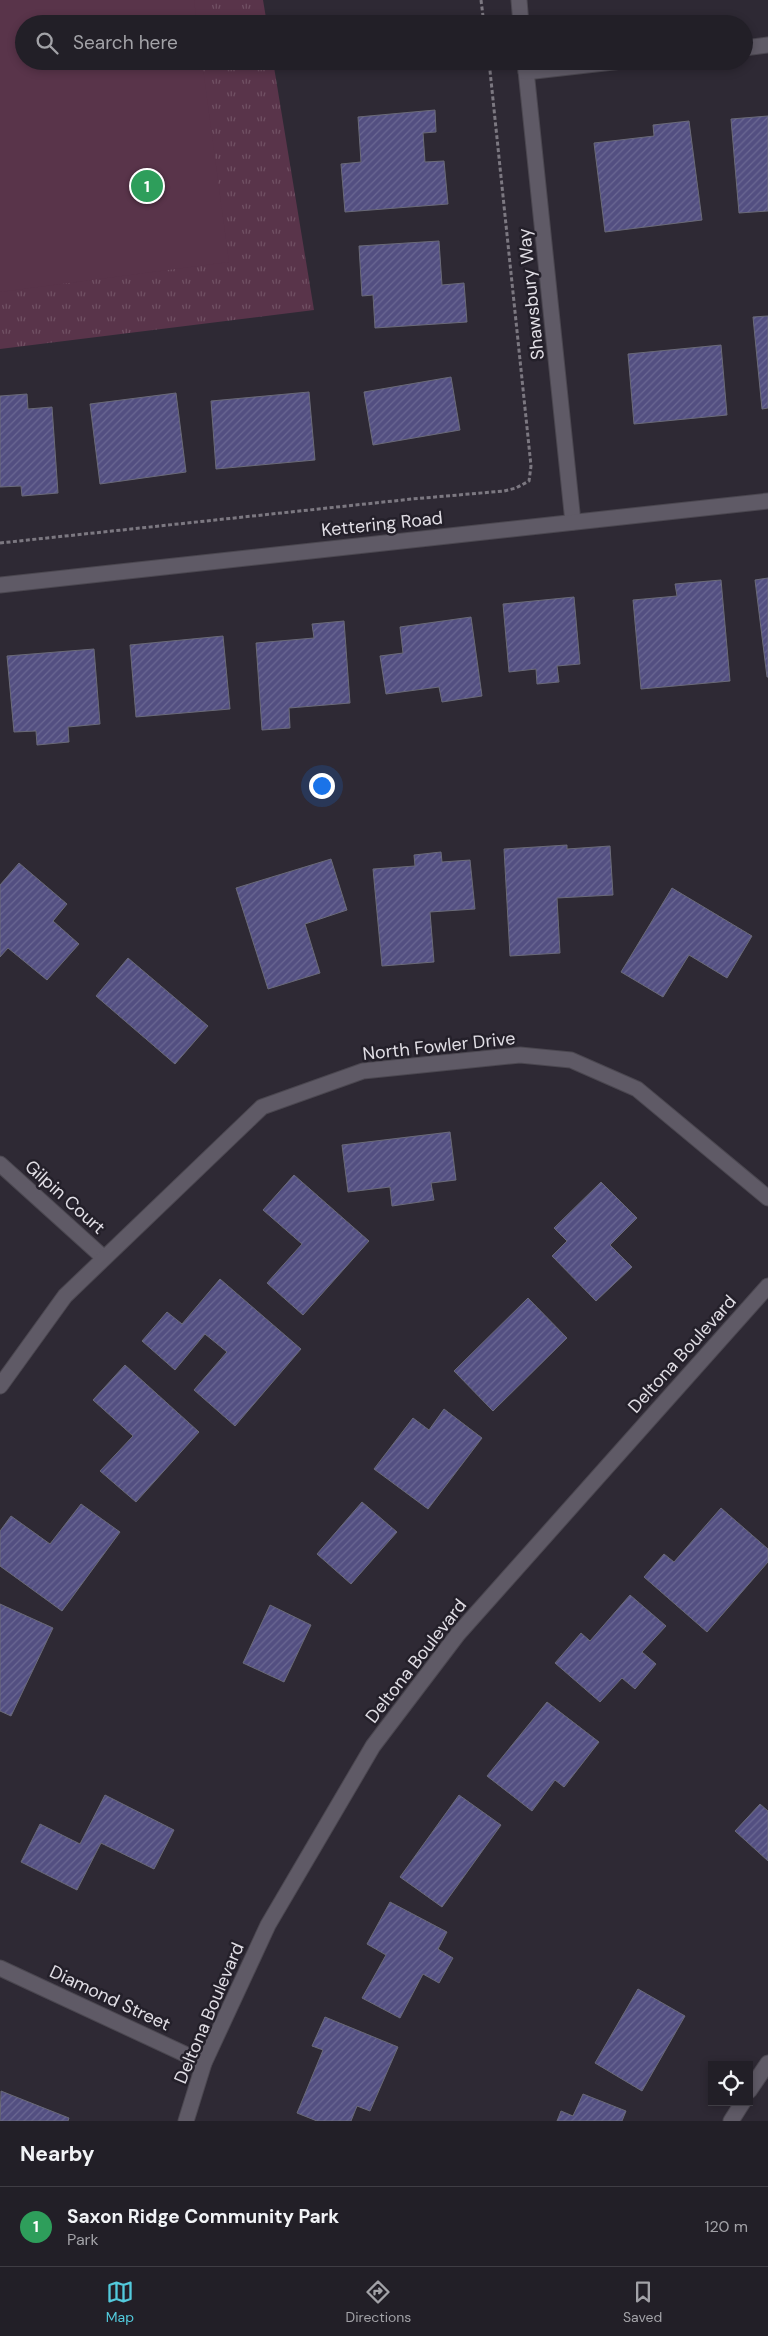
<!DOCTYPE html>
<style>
body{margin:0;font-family:"DM Sans",sans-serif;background:#2e2c33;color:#f1f3f6}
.controls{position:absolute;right:15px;bottom:15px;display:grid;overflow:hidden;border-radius:0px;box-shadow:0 2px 8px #0003}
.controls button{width:45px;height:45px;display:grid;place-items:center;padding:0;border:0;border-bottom:1px solid #3f3d44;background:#221f27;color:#f1f3f6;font:25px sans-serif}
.you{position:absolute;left:321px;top:785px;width:18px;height:18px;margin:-12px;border:4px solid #fff;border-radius:50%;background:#1a73e8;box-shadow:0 0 0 8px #1a73e833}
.badge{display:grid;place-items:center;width:32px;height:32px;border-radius:50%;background:#53cadc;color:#fff;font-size:16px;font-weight:700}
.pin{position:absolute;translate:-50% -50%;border:2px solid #fff;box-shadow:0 1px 5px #0006}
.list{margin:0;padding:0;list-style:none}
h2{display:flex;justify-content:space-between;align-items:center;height:65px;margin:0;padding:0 20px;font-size:21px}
h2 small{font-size:16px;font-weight:400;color:#a2a2a7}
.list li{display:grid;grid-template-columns:32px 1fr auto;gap:15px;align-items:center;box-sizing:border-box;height:80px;padding:0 20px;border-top:1px solid #3f3d44}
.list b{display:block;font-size:19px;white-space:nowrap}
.list p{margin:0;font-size:16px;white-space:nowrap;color:#a2a2a7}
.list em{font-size:16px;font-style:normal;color:#a2a2a7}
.icon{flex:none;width:28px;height:28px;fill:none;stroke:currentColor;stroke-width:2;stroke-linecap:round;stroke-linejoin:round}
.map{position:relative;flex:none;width:768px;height:2121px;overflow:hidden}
.search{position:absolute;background:#221f27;box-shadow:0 2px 8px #0003;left:15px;right:15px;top:15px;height:55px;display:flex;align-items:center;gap:12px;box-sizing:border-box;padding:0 18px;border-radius:28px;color:#a2a2a7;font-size:19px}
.sheet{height:145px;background:#221f27}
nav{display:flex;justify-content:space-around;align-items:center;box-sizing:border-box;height:70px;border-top:1px solid #3f3d44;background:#221f27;font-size:14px;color:#a2a2a7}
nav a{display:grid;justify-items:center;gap:2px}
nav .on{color:#53cadc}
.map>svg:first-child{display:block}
.park{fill:url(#park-tufts)}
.pitch{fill:#59344a}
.building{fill:url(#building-hatch);stroke:#6a6a78}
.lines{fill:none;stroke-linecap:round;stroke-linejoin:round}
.street-casing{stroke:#4b4750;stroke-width:17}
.secondary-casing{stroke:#4b4750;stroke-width:17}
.path{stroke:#7c7881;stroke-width:3;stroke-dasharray:4 2.5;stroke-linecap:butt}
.street{stroke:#5f5a66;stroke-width:15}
.secondary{stroke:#5f5a66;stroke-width:15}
.labels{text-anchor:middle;stroke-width:5;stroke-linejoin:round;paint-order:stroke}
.street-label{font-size:18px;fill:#e1dee5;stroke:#24202a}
</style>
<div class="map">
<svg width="768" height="2121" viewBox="0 0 768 2121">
<defs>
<pattern id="park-tufts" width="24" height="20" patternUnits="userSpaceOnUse" patternTransform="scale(1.25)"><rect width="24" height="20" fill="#59344a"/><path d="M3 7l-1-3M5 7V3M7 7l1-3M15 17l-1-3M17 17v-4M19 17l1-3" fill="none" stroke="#715164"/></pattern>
<pattern id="building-hatch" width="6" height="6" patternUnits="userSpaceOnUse" patternTransform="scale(1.25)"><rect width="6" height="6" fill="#534f81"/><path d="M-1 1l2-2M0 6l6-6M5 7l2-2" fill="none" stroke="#6b6893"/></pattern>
</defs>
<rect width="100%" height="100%" fill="#2e2934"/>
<path class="park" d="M0 0H263L267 24H24V61H273L314 310 0 349Z"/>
<path class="pitch" d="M0 0H194L197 24H24V61H202L229 262 0 292Z"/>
<g class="building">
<path d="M435 110 436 132 423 133 425 162 444 161 448 204 345 212 341 164 361 162 358 117Z"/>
<path d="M768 116V211L739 213 731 119Z"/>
<path d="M689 121 702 220 605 232 594 143 654 136 653 125Z"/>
<path d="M439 241 442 285 464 283 467 322 375 328 373 295 362 296 359 246Z"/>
<path d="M768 316V408L762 409 753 317Z"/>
<path d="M721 345 727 415 634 424 628 354Z"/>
<path d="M451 377 460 430 373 445 364 392Z"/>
<path d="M309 392 315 460 216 469 211 401Z"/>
<path d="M176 393 186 472 100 484 90 404Z"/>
<path d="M27 394 28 409 52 407 58 493 22 496 21 486 0 487V396Z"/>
<path d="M768 578V677H767L755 580Z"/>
<path d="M721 580 730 681 641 689 633 600 677 596 675 584Z"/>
<path d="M574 597 580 664 557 666 559 682 537 684 536 669 509 672 503 604Z"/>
<path d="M471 617 482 696 442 702 439 687 386 694 380 656 403 653 400 627Z"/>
<path d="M344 621 350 703 289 708 290 728 262 730 256 643 314 638 312 624Z"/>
<path d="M223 636 230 709 136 717 130 645Z"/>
<path d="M94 649 100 724 68 727 69 742 37 745 36 731 14 732 7 656Z"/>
<path d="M567 845V849L610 846 613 895 557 898 560 953 510 956 504 849Z"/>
<path d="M441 852 442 862 470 860 475 909 430 912 434 962 382 966 373 869 415 866 414 855Z"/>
<path d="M331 859 347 910 305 924 320 973 268 989 236 888Z"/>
<path d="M19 863 67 904 53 921 79 944 47 980 8 948 0 957V885Z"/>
<path d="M672 888 752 936 727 978 689 955 663 997 621 972Z"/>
<path d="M128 958 208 1026 175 1064 96 996Z"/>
<path d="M450 1132 456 1180 431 1183 434 1200 392 1206 390 1187 348 1192 342 1145Z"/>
<path d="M294 1175 369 1241 303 1315 267 1283 302 1244 263 1210Z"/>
<path d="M601 1182 637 1218 610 1245 632 1267 596 1301 552 1256 567 1241 554 1228Z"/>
<path d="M220 1279 301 1349 235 1426 194 1390 227 1352 205 1334 175 1370 142 1341 167 1312 182 1324Z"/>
<path d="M528 1298 567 1338 493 1411 454 1371Z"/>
<path d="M125 1365 199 1432 136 1502 100 1471 133 1436 93 1400Z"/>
<path d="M444 1409 482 1438 428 1509 374 1469 413 1418 429 1430Z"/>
<path d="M362 1502 397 1532 351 1584 317 1554Z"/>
<path d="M81 1504 120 1532 62 1611 0 1566V1531L11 1516 50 1544Z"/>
<path d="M721 1508 768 1549V1562L707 1632 644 1577 664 1554 674 1562Z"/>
<path d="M630 1595 666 1626 642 1652 656 1664 635 1689 622 1678 600 1702 555 1663 581 1633 590 1641Z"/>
<path d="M0 1604 53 1628 11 1716 0 1711Z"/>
<path d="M270 1605 311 1625 284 1682 243 1663Z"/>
<path d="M547 1702 599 1742 564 1787 555 1780 532 1811 487 1776Z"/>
<path d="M105 1795 174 1830 154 1869 101 1843 77 1890 21 1862 40 1824 80 1844Z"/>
<path d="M459 1795 501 1825 442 1907 400 1877Z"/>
<path d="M760 1804 768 1811V1861L735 1831Z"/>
<path d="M390 1902 447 1932 438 1949 453 1958 439 1983 423 1974 400 2018 362 1998 386 1955 367 1944Z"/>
<path d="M638 1989 685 2016 642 2091 595 2063Z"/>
<path d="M325 2017 398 2047 370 2111 357 2106 351 2121H317L297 2113 323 2050 312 2046Z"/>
<path d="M1 2091 69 2118 68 2121H0Z"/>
<path d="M583 2094 626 2111 622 2121H557L561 2111 573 2116Z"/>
</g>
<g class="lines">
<g class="street-casing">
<g id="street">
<path d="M519 0 521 24"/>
<path d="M744 48 768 45"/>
<path d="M525 61 573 522"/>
<path d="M526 72 622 61"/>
<path d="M0 585 768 501"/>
<path d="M0 1164 104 1258"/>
<path d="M0 1386 65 1296 262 1107 363 1071 520 1055 571 1060 637 1089 768 1198"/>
<path d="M0 1968 204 2063"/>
<path d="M749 2091 768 2063"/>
<path d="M731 2121 743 2102"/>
</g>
</g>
<g class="secondary-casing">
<path id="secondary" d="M186 2121 204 2063 268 1925 373 1746 458 1634 768 1286"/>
</g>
<g class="path">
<path d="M481 0 484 24"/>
<path d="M0 543 412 499 504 491 516 488 529 481 531 466 489 61"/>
</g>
<use href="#street" class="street"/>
<use href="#secondary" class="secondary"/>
</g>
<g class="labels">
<g class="street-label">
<text transform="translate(531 294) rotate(-96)" y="6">Shawsbury Way</text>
<text transform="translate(382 524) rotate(-6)" y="6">Kettering Road</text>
<text transform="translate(439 1046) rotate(-6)" y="6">North Fowler Drive</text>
<text transform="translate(65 1197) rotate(42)" y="6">Gilpin Court</text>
<text transform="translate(682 1354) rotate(-48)" y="6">Deltona Boulevard</text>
<text transform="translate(416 1661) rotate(-52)" y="6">Deltona Boulevard</text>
<text transform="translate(110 1998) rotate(25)" y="6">Diamond Street</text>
<text transform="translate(209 2013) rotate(-67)" y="6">Deltona Boulevard</text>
</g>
</g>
</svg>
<div class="controls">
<button><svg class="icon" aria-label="locate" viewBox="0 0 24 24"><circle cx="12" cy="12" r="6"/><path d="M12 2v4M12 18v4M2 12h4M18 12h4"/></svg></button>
</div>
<div class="you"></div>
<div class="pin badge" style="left:147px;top:186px;background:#2e9e5b">1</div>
<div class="search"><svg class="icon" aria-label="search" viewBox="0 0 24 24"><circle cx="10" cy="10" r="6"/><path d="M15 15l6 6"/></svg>Search here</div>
</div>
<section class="sheet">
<h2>Nearby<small></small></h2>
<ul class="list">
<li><span class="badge" style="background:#2e9e5b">1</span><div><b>Saxon Ridge Community Park</b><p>Park</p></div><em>120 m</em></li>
</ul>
</section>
<nav>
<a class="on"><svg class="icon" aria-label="map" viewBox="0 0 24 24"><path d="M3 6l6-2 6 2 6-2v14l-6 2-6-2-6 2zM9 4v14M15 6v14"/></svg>Map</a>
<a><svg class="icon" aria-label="directions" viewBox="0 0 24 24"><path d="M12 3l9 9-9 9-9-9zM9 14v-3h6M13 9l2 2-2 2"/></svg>Directions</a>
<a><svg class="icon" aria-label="saved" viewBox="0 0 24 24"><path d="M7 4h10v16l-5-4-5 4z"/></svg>Saved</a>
</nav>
